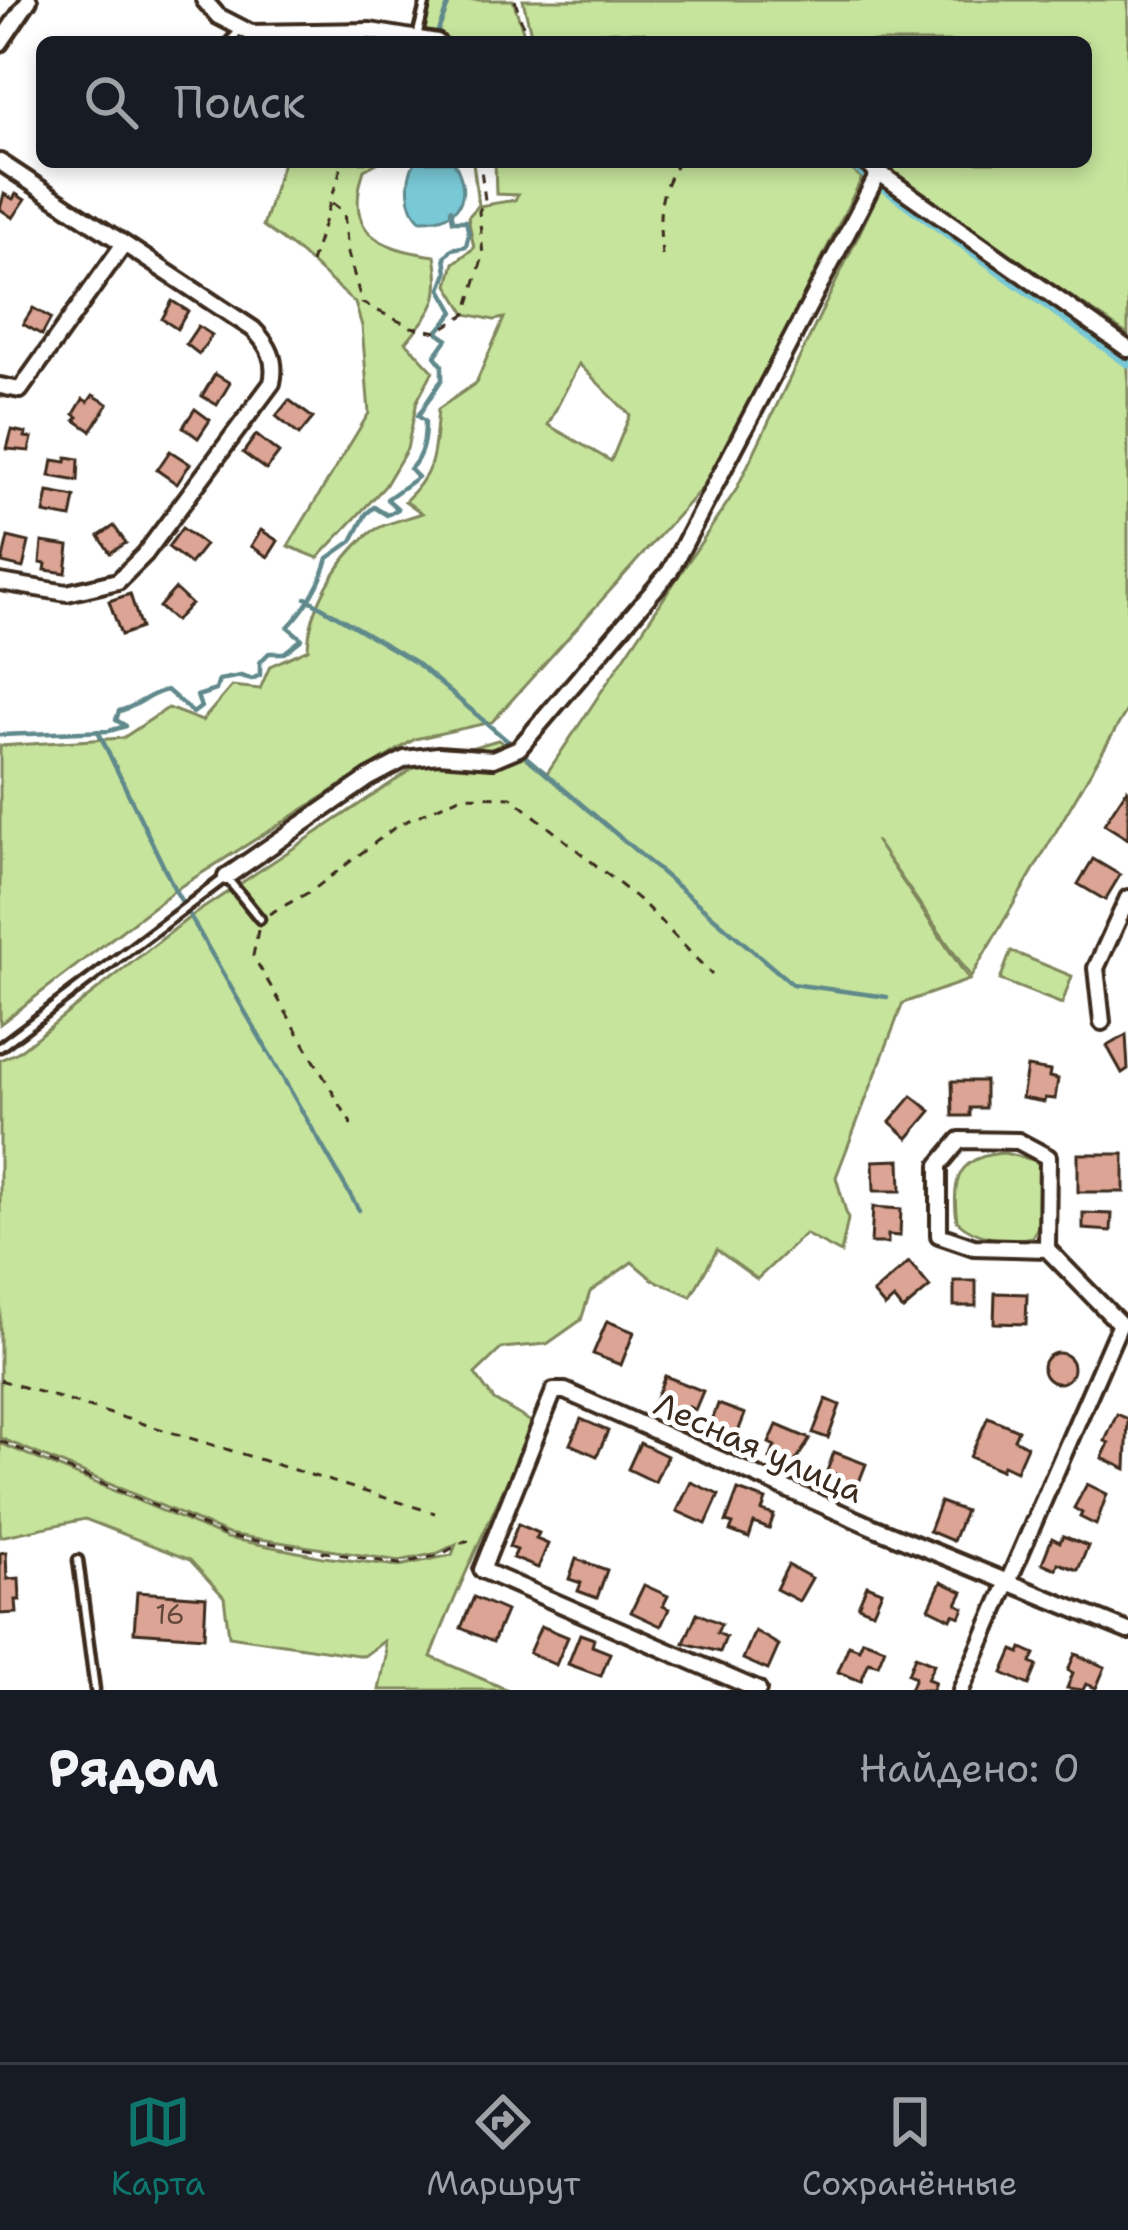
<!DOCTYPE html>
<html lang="ru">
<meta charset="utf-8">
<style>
body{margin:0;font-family:"Shantell Sans",sans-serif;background:#20242c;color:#f1f3f6}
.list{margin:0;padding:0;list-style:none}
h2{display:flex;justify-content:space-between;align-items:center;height:156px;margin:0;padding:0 48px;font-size:51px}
h2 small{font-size:39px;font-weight:400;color:#9ea1a6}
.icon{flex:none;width:66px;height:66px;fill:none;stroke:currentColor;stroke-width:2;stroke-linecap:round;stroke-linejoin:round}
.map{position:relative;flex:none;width:1128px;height:1690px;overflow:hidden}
.search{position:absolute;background:#171b24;box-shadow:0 6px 18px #0003;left:36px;right:36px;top:36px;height:132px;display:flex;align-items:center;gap:30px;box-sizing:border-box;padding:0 42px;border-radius:18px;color:#9ea1a6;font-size:45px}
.sheet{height:372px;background:#171b24}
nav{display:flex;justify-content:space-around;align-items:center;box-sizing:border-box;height:168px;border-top:3px solid #363941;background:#171b24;font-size:33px;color:#9ea1a6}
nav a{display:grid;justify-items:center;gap:6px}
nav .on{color:#0f766e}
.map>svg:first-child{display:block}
.green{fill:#c6e49c;stroke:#80875d;stroke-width:3;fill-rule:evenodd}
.water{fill:#79c8d6;stroke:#60898c;stroke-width:3}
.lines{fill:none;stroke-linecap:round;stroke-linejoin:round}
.stream{stroke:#60898c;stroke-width:4.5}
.canal{stroke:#79c8d6;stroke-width:15}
.building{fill:#dba494;stroke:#3b2a1e;stroke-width:3}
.service-casing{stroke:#3b2a1e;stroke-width:15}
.minor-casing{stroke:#3b2a1e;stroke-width:22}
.path{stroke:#3b2a1e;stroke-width:3;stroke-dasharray:9 9;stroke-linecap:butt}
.service{stroke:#fff;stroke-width:6}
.minor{stroke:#fff;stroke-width:14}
.labels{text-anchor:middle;stroke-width:10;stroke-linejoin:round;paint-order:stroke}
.number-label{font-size:27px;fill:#63483c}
.street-label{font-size:33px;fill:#3b2a1e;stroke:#fff}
</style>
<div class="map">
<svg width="1128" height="1690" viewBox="0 0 1128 1690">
<rect width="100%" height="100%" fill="#fff"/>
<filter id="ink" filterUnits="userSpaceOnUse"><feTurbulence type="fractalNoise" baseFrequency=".00833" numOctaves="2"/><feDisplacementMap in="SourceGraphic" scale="24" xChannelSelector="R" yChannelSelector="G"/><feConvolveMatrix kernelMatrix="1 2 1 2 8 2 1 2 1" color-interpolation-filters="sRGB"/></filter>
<g filter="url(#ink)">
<g class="green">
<path d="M428 0H513L526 40 458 42 419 33Z"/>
<path d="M523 0H1128V335L902 182 887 162H1086V42H683L615 31 532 38Z"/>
<path d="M283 162H379L364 170C343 234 380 249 435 256 443 301 433 309 406 342L433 371 417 401 407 449 385 486 318 558 288 546 369 413 362 326 355 303 300 253 263 226Z"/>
<path d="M473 162 479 206 515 200 518 195 496 194 495 162H842L862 178 713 476 492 722 415 739 175 890 0 1024V746L123 738 168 708 202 721 232 686 260 689 270 666 308 649C309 609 337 560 369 534 382 523 406 519 422 513L405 501C437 471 434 451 438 409L476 383 504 318 494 320 466 314 448 285 454 263 474 248 468 217 478 206ZM579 364 630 415 611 461 548 425Z"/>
<path d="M883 184 1128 366V708L971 977 875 840 969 980 903 1003 836 1177 848 1219 841 1253 805 1234 757 1279 717 1250 691 1296 652 1279 632 1262 590 1292 581 1320 547 1344 502 1348 475 1374 494 1400 533 1423C499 1502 461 1577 431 1657L508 1690H379L386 1656 384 1641 364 1656 229 1636 224 1597 190 1560 85 1519 0 1537V1443L227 1538 323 1557 399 1566 452 1555 456 1544 438 1553 399 1561 228 1534 0 1438V1060L18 1052 190 917 423 762 498 740 547 773 736 490Z"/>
<path d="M1011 951 1072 976 1062 1004 1000 980Z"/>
<path d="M1004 1153 1038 1161C1047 1183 1046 1218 1032 1237 1006 1243 977 1239 957 1221 951 1178 959 1156 1004 1153Z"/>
</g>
<path class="water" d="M415 162H454C473 197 460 221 420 220 406 206 405 179 415 162Z"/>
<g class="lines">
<g class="stream">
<path d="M436 36 450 0"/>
<path d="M306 598 415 662 792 984 887 997"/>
<path d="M98 731 175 890 359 1210"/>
<path d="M0 735 109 731 126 726 116 720 119 711C138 707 149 693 167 690L193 713 201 707 197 696 216 690 219 680 241 676 252 679 260 675V662L269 653H284L302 639 288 627C307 607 321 584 328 558L352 541 366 514 374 507 387 515 398 509 387 499 418 477 410 469C423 456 425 439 425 421L418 416 442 379V365L435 356 447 339 437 332 454 312 441 289 447 273 445 257 452 249 466 246 469 234 466 221H453L451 209"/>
</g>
<path class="canal" d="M853 162 1128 360"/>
</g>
<g class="building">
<path d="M4 194 13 199 16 194 25 200 13 218 0 209Z"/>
<path d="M172 301 188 311 177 329 162 319Z"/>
<path d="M33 308 51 318 42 335 23 324Z"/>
<path d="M198 326 212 335 199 354 186 344Z"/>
<path d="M215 374 230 383 217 405 202 396Z"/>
<path d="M93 395 108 404 91 431 75 420 78 417 74 414 83 399 88 402Z"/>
<path d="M289 400 313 418 299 435 276 416Z"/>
<path d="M195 409 210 420 198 438 183 427Z"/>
<path d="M12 430 26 433 25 437 32 438 29 451 7 449Z"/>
<path d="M256 435 279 453 266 470 243 453Z"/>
<path d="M170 451 190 464 177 484 157 470Z"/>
<path d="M67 457 79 459 78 481 50 476 53 460 66 462Z"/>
<path d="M48 492 75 497 71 518 44 513Z"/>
<path d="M114 526 126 543 110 553 99 536Z"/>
<path d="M182 528 205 545 190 564 168 547Z"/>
<path d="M261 530 278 541 268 557 251 546Z"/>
<path d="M8 537 29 542 23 568 2 563Z"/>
<path d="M42 542 69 546 66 573 45 570 46 564 40 563Z"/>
<path d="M175 589 191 604 175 621 159 607Z"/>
<path d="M130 594 141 628 121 635 109 601Z"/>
<path d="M1127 789 1128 790V839L1104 824Z"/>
<path d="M1093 859 1120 875 1105 900 1078 884Z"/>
<path d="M1126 1035 1128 1069 1122 1073 1107 1046Z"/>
<path d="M1027 1067 1050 1071 1049 1077 1058 1079 1055 1099 1045 1098 1044 1102 1022 1098Z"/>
<path d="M952 1081H985V1108H970V1116H953Z"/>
<path d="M912 1096 931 1111 908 1138 890 1122Z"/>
<rect x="1078" y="1154" width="46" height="38"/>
<path d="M900 1160 901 1191H874L873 1161Z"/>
<path d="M873 1207 901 1209 900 1236 888 1235V1243H871Z"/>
<path d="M1083 1213 1112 1214 1111 1231 1083 1229Z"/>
<path d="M909 1262 930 1287 903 1310 894 1299 885 1307 873 1293Z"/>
<rect x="954" y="1281" width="22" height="25"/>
<path d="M995 1293 1027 1294 1026 1324 994 1323Z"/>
<path d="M607 1321 634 1332 621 1365 593 1354Z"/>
<circle cx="1058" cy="1368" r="15"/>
<path d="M665 1376 703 1391 695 1410 689 1407 683 1421 652 1408Z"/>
<path d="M826 1399 840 1405 828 1438 813 1433Z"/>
<path d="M718 1404 745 1414 733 1445 707 1435Z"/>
<path d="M1117 1414 1128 1419 1126 1469 1102 1458 1109 1443 1105 1441Z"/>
<path d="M988 1417 1018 1430 1014 1439 1027 1446 1016 1471 1003 1465 1001 1470 970 1457Z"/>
<path d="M581 1419 608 1431 597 1456 570 1444Z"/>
<path d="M777 1425 810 1439 791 1468 770 1459 775 1446 769 1443Z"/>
<path d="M640 1443 667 1456 655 1482 628 1469Z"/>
<path d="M834 1452 866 1464 854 1495 830 1486 835 1474 827 1471Z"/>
<path d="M691 1482 719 1495 706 1524 677 1511Z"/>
<path d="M1087 1484 1107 1494 1096 1525 1080 1517 1082 1513 1074 1508Z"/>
<path d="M738 1490 766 1500 762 1511 774 1515 769 1529 754 1523 749 1538 730 1531 733 1524 726 1522Z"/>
<path d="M940 1502 965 1511 953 1541 929 1531Z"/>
<path d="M518 1524 539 1533 536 1539 548 1544 538 1568 513 1558 517 1550 509 1547Z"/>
<path d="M1063 1536 1088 1546 1078 1570 1058 1563 1056 1569 1042 1563 1052 1538 1060 1542Z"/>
<path d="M6 1552 7 1579 19 1578 20 1600H16L17 1613 0 1614V1553Z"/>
<path d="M576 1559 607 1570 597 1598 578 1591 581 1583 569 1579Z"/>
<path d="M788 1565 812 1578 799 1601 776 1589Z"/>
<path d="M941 1582 963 1592 957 1604 964 1608 960 1617 953 1614 951 1619 929 1608Z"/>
<path d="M644 1585 668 1596 663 1606 669 1609 661 1626 631 1612Z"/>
<path d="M867 1585 882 1591 873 1612 858 1606Z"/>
<path d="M137 1592 206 1597 204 1637 134 1632Z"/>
<path d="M474 1597 506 1611 493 1642 461 1628Z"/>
<path d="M697 1613 721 1624 717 1633 726 1637 720 1652 684 1643Z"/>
<path d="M541 1626 568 1637 556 1665 529 1653Z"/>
<path d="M755 1631 779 1645 768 1670 743 1659Z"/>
<path d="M580 1634 594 1639 592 1646 610 1653 601 1676 568 1664Z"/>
<path d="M863 1640 885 1648 878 1665 869 1662 861 1681 838 1672 849 1645 859 1649Z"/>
<path d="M1022 1648 1035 1654 1031 1663 1037 1666 1029 1685 1003 1673 1013 1650 1020 1653Z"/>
<path d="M1075 1654 1105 1667 1096 1688 1086 1684 1083 1690 1067 1688 1073 1673 1068 1670Z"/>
<path d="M915 1656 934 1664 927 1679 935 1682 932 1690H910L915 1677 908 1674Z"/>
</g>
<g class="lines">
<g class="service-casing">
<g id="service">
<path d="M417 37 426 0"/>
<path d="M229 42 239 31"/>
<path d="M0 1047 226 877 260 919"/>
<path d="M78 1560 95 1690"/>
</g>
</g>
<g class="minor-casing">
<g id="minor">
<path d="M204 0 218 16 251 33 370 31 437 42"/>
<path d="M580 42H640"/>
<path d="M0 43 29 0"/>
<path d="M0 162 253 329C269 345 277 360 272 383L145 554 118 581 67 593 0 582"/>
<path d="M864 162 1128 349"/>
<path d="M0 386 20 390 123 245"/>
<path d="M226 877 369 778 405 759 438 755 493 759 519 748 670 571 879 172"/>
<path d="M1102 1022 1096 968 1128 898"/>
<path d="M758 1690 482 1570 554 1391H565L873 1527 1128 1631"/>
<path d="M961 1690 1120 1324 1047 1249 974 1247 939 1235V1165L960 1140 1018 1141 1048 1157 1047 1249"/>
</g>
</g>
<g class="path">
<path d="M515 0 528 42"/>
<path d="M332 203 344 212 348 253 362 303 411 327 437 332 466 314 483 256 479 211 485 200 480 162"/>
<path d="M662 256C659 219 656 194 679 162"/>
<path d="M311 263 343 162"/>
<path d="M269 914 313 890 398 825 462 796 511 797 643 903 712 975"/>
<path d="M258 930 253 956 352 1125"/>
<path d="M0 1380 435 1513"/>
<path d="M0 1441 227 1536 399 1564 440 1555 465 1541 475 1542"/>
</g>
<use href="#service" class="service"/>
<use href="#minor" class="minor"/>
</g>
</g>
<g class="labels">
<g class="number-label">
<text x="170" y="1624">16</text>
</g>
<g class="street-label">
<text transform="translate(759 1447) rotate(24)" y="12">Лесная улица</text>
</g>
</g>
</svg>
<div class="search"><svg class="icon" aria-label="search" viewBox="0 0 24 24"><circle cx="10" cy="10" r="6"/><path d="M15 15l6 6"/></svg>Поиск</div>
</div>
<section class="sheet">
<h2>Рядом<small>Найдено: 0</small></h2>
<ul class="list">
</ul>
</section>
<nav>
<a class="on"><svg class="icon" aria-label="map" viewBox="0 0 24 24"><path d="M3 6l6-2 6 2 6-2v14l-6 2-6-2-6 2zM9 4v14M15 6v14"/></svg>Карта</a>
<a><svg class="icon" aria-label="directions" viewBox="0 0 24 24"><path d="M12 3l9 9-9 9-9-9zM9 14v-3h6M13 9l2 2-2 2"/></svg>Маршрут</a>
<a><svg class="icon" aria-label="saved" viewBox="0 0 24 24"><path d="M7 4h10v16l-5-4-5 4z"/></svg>Сохранённые</a>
</nav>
